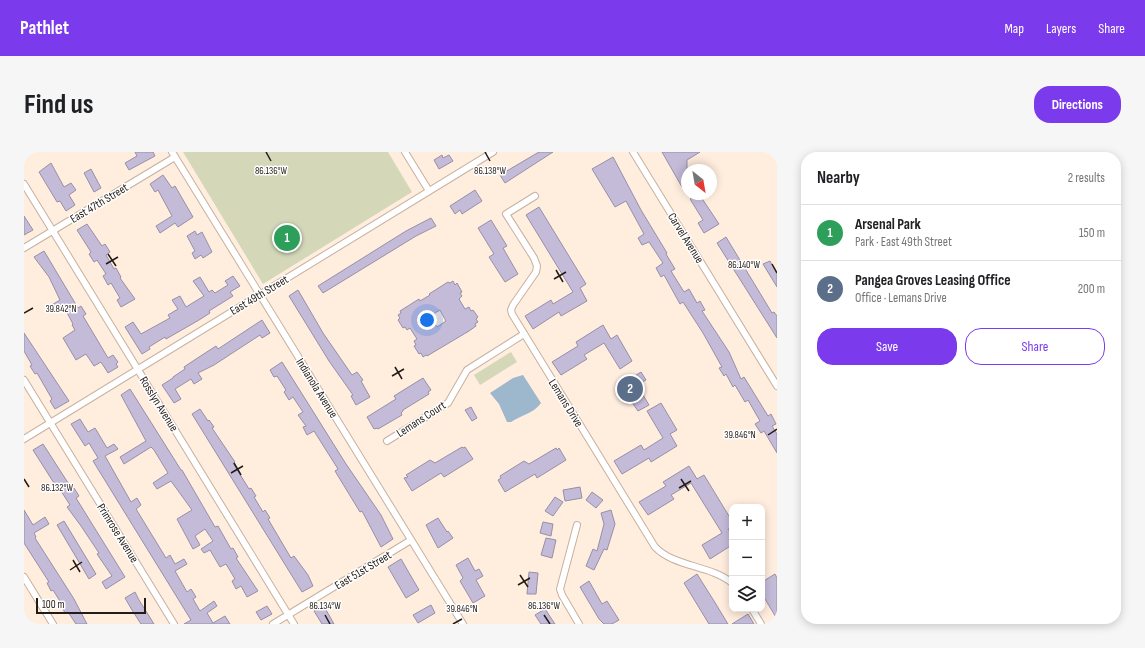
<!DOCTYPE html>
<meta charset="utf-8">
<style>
body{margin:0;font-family:"Sofia Sans Condensed",sans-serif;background:#f6f6f6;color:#202124}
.controls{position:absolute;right:12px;bottom:12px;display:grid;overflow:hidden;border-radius:8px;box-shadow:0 2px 10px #0003}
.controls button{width:36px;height:36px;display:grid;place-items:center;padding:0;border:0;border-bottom:1px solid #e0e0e0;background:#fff;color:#202124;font:20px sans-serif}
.compass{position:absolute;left:657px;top:12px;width:36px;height:36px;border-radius:50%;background:#fff;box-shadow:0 2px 10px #0003;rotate:149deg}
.scale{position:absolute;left:12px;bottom:10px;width:110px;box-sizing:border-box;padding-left:4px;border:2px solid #231b15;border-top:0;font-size:11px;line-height:14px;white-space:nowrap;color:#231b15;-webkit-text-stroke:3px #fff;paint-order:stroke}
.you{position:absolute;left:403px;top:168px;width:14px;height:14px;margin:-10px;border:3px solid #fff;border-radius:50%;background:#1a73e8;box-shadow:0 0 0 6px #1a73e833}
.badge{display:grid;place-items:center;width:26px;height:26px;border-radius:50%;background:#7c3aed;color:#fff;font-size:13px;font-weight:700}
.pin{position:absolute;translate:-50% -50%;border:2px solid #fff;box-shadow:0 1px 4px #0006}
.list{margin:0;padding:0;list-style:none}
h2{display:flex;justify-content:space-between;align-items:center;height:52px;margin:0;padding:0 16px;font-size:17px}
h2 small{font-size:13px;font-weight:400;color:#757577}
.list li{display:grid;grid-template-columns:26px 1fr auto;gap:12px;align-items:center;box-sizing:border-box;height:56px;padding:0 16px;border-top:1px solid #e0e0e0}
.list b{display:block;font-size:15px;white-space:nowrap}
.list p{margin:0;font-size:13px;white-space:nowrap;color:#757577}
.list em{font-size:13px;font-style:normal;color:#757577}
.actions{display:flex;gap:8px;padding:12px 16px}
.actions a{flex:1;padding:9px 0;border:1px solid #7c3aed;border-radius:16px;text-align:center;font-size:14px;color:#7c3aed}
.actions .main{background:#7c3aed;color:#fff}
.icon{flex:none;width:22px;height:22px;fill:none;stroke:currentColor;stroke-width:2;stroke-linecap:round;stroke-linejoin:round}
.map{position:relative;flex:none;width:753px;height:472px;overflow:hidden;border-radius:16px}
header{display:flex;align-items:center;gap:24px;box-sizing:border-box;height:56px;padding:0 20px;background:#7c3aed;color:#fff}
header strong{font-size:19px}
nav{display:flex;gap:22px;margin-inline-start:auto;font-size:14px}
.intro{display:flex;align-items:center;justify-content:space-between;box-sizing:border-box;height:96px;padding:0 24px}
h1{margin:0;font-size:28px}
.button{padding:10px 18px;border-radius:16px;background:#7c3aed;color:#fff;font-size:14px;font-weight:700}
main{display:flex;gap:24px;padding:0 24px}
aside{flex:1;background:#fff;border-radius:16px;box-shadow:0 2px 10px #0003}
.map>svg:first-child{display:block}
.green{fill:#d4d8b9}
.water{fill:#9db7cc}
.building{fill:#c4bbd9;stroke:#9690a7;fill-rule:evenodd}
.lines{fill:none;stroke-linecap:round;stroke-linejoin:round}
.street-casing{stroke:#c7b1a0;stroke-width:8}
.street{stroke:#fff;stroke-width:6}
.ticks{fill:none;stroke:#231b15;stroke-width:1.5}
.labels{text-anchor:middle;stroke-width:3;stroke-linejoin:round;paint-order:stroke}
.street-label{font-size:12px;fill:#231b15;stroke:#fff}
.ticks-label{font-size:10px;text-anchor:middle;fill:#231b15;stroke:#fff;stroke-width:3;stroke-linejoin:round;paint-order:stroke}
</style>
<header>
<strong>Pathlet</strong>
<nav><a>Map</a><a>Layers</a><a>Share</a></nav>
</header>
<div class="intro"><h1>Find us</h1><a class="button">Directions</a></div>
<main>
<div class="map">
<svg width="753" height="472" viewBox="0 0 753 472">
<rect width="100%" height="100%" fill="#ffedde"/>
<g class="green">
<path d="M159 0H364L388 40 239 132Z"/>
<path d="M487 200 493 210 456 233 450 223Z"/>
</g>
<path class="water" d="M499 223 517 251C509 262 497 263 487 270H483L475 252 466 241 489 226Z"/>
<g class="building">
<path d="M111 0H129L131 4 105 18 101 11 113 4Z"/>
<path d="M515 0H529L481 31 476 23Z"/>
<path d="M638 0H676L663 8V32L658 35Z"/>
<path d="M418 3 419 6 425 3 429 9 415 17 410 8Z"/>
<path d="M589 5 617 58 643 101 642 102 651 117 647 119 660 140 665 137 673 151 676 149 681 158 678 159 705 200 717 227 720 225 744 264 747 262 752 272 748 274 753 282V301L740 279 737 281 731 272 736 269 724 248 721 250 711 233 709 235 702 222 700 224 695 216 698 215 679 181 659 150 656 152 640 123 637 125 632 116 639 111 625 90 618 93 614 86 620 82 602 49 591 55 568 17Z"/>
<path d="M27 11 40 35 47 31 52 38 45 43 51 53 42 59 36 49 33 50 15 20Z"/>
<path d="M67 17 77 36 70 40 60 21Z"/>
<path d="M139 23 148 36 151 34 169 65 154 75 151 71 136 81 132 74 148 64 134 38 131 40 126 32Z"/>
<path d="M451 38 458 49 438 62 436 58 431 62 426 54Z"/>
<path d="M675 42 695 72 680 81 674 71 679 68 666 47Z"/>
<path d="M515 55 562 132 556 136 563 149 537 164 535 160 509 177 501 164 527 148 529 152 549 140 502 63Z"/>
<path d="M0 64 9 78 0 83Z"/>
<path d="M407 66 412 74 392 84 299 141 294 134 382 79Z"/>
<path d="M467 68 483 94 479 96 494 122 481 130 465 105 470 102 454 76Z"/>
<path d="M63 72 78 94 81 92 86 100 82 103 90 117 92 116 97 125 96 126 111 147 97 155 93 148 96 146 87 131 84 133 79 124 82 122 73 108 70 110 65 102 67 100 53 78Z"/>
<path d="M171 79 173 83 178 80 188 100 179 106 177 103 171 107 168 101 171 99 163 84Z"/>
<path d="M702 85 748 161 750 160 753 164V186L693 91Z"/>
<path d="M20 99 54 156 57 154 62 162 59 164 84 206 89 203 94 210 92 212 94 215 84 221 77 210 70 214 62 202 52 208 39 186 51 178 48 173 49 172 39 153 29 159 26 154 36 148 25 125 10 105Z"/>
<path d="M746 109 753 122V135L739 112Z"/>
<path d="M209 124 216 134 206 140 209 144 185 159 186 161 175 168 142 187 141 185 125 195 126 197 118 202 101 175 109 170 117 182 146 166 144 163 154 157 148 148 156 144 162 155 180 144 169 129 176 125 185 140 188 138 191 141 204 133 201 129Z"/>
<path d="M429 129 431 133 433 131 438 140 436 141 438 144 435 147 441 157 445 155 447 159 449 158 454 165 452 167 454 170 451 172 452 174 445 179 403 204 402 203 399 205 397 201 395 202 390 194 392 193 390 189 393 187 386 176 383 178 381 175 379 176 374 168 376 166 374 163 377 161 376 159 395 147 396 149 406 143 405 142 424 130 426 131ZM416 158 422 169 413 175 406 164Z"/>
<path d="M274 138 299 181 328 223 333 220 339 228 337 229 346 245 332 253 327 244 329 243 305 209 265 144Z"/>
<path d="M238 168 246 181 238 186 236 183 190 213 174 221 178 227 170 232 167 227 151 237 157 247 150 251 138 233 149 226V225L161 217 160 215 172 207 192 194 194 197Z"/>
<path d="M579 173 587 187 593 183 608 209 596 217 580 191 560 203 563 207 537 223 528 210 554 194 552 190Z"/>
<path d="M0 181 45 249 31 257 26 249 28 247 13 221 11 222 6 214 8 213 0 199Z"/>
<path d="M258 210 322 312 357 363 369 387 357 395 338 359 336 360 311 319 314 317 290 279 283 283 279 275 282 274 274 263 279 260 269 245 265 248 260 240 262 238 253 224 250 225 246 218Z"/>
<path d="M617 220 622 228 613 233 625 253 614 259 596 233Z"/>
<path d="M399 226 407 238 404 240 405 242 379 258V259L377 261 378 263 354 277 353 276 350 277 343 265 372 247 370 244Z"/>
<path d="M106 237 157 318H158L191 375 194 374 207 397 209 396 214 405 212 406 234 439 223 445 217 434 212 437 208 429 211 427 202 412 196 415 186 398 180 401 177 397 189 389 181 377 171 384 176 393 169 397 153 367 168 358 147 329 133 337 129 331 144 321 130 298 127 295 100 312 96 305 122 289 97 243Z"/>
<path d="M637 251 653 278 646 282 653 294 627 310 625 306 598 322 590 309 617 293 620 298 639 286 623 259Z"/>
<path d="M447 255 453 266 448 269 441 258Z"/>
<path d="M176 257 184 269 185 268 190 275 188 276 211 310 209 311 225 337 227 336 232 344 230 345 239 360 241 358 246 366 244 367 267 406 270 404 284 423 289 434 278 440 168 262Z"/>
<path d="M56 267 64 280 71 276 83 296 90 292 94 297 81 304 107 350 113 346 117 353 112 357 142 406 146 403 151 412 160 407 163 412 151 419 163 440 167 437 172 445 169 447 176 459 190 449 193 454 183 461 189 471 201 464 206 472H160L167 468 69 309 74 306 65 291 61 294 47 272Z"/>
<path d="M19 292 48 337 50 336 55 344 52 346 101 425 82 437 78 430 88 424 73 402 75 401 57 374 43 355 46 353 37 339H35L9 298Z"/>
<path d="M438 295 439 296 441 295 449 307 420 325 417 321 388 339 380 326 384 325 382 323 406 308 411 311Z"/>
<path d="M532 296 533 298 535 296 542 308 513 326 511 322 481 340 474 328 477 326 476 324 500 309 505 312Z"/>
<path d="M665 314 673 327 680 323 708 369V375L704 377 708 383V393L686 407 678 393 698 381 667 331 647 343 650 347 624 363 615 350 642 334 639 330Z"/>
<path d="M556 335 558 346 541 349 539 338Z"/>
<path d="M568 340 579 348 572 356 562 348Z"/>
<path d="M531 345 539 350 529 364 521 359Z"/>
<path d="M0 358 9 373 21 365 25 372 10 381 12 385 11 386 50 447 63 472H52L44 460 41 461 38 455 39 454 29 438 27 439 23 431 25 430 0 391Z"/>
<path d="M587 358 591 372 583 398 580 397 570 418 562 414 569 397 573 399 580 372 577 361Z"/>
<path d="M414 366 423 380 424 379 429 386 414 396 402 373Z"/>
<path d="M40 369 72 422 65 427 33 373Z"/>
<path d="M519 370 529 372 527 384 516 381Z"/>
<path d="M522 386 532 388 528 406 517 403Z"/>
<path d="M444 406 451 419 455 417 459 424 452 428 461 444 449 451 436 429 439 426 432 413Z"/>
<path d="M377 407 395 438 382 446 364 415Z"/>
<path d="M505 420 514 421 512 442H503Z"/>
<path d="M673 422 690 449 704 472H685L660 431Z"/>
<path d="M751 422 753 426V467L738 442V430Z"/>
<path d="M565 429 578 452 583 449 595 468 588 472H580L575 467 556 435Z"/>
<path d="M111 440 115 448 130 472H117L108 458 101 446Z"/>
<path d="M299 453 305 463 310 472H298L290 459Z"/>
<path d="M407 453 411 461 394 471 389 463Z"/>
<path d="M243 454 248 462 237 468 232 460Z"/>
<path d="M521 457 531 472H517L511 463Z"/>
<path d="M724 462 730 472H708Z"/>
</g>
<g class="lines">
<g class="street-casing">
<g id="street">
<path d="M148 0 439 472"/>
<path d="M381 0 405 39"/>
<path d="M609 0 753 234"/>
<path d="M0 32 270 472"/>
<path d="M511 44 482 62 510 106 513 114 512 120 489 153 487 158 488 162 631 395C650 415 686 413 708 431"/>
<path d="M0 96 151 5"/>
<path d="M0 228 150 472"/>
<path d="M0 287 469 0"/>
<path d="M363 289 424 251 443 218 500 182"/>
<path d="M553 373 536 437 538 443 555 472"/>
<path d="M0 425 29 472"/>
<path d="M728 457 737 472"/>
<path d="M249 472 387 388"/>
</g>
</g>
<use href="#street" class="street"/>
</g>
<path class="ticks" d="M242 0 247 9M461 0 466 9M84 102 92 114M82 112 94 105M748 112 753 121M532 118 539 130M530 127 542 120M0 161 9 156M371 215 378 227M368 224 380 217M744 283 753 277M210 311 217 323M207 321 219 314M0 327 5 335M657 327 665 339M655 336 667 329M49 408 56 420M46 418 58 410M496 423 504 435M494 433 506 426M301 463 306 472M520 463 526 472M429 472 438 467"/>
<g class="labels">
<g class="street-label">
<text transform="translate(75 51) rotate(-31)" y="4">East 47th Street</text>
<text transform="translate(662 86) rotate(58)" y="4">Carvel Avenue</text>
<text transform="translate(235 143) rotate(-31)" y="4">East 49th Street</text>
<text transform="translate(293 236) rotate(58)" y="4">Indianola Avenue</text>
<text transform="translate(542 251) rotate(58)" y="4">Lemans Drive</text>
<text transform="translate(135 252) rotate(58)" y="4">Rosslyn Avenue</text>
<text transform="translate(397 267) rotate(-33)" y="4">Lemans Court</text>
<text transform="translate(94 381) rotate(58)" y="4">Primrose Avenue</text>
<text transform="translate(339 418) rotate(-31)" y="4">East 51st Street</text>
</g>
</g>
<g class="ticks-label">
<text x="247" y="22">86.136°W</text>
<text x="466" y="22">86.138°W</text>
<text x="720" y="116">86.140°W</text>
<text x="37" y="160">39.842°N</text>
<text x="716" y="286">39.846°N</text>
<text x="33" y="339">86.132°W</text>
<text x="301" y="457">86.134°W</text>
<text x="520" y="457">86.136°W</text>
<text x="438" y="460">39.846°N</text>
</g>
</svg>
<div class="controls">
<button>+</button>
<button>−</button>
<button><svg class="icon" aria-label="layers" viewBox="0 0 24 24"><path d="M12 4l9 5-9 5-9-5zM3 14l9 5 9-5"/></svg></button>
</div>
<svg class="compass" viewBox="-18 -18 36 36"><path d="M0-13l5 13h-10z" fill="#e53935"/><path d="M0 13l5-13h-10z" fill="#757577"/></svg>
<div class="scale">100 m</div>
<div class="you"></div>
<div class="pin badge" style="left:263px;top:86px;background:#2e9e5b">1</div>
<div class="pin badge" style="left:606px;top:237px;background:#5c6f8a">2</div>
</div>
<aside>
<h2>Nearby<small>2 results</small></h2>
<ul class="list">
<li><span class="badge" style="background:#2e9e5b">1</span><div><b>Arsenal Park</b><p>Park · East 49th Street</p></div><em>150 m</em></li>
<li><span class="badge" style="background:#5c6f8a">2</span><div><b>Pangea Groves Leasing Office</b><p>Office · Lemans Drive</p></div><em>200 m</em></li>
</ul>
<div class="actions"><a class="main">Save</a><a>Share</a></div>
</aside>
</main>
